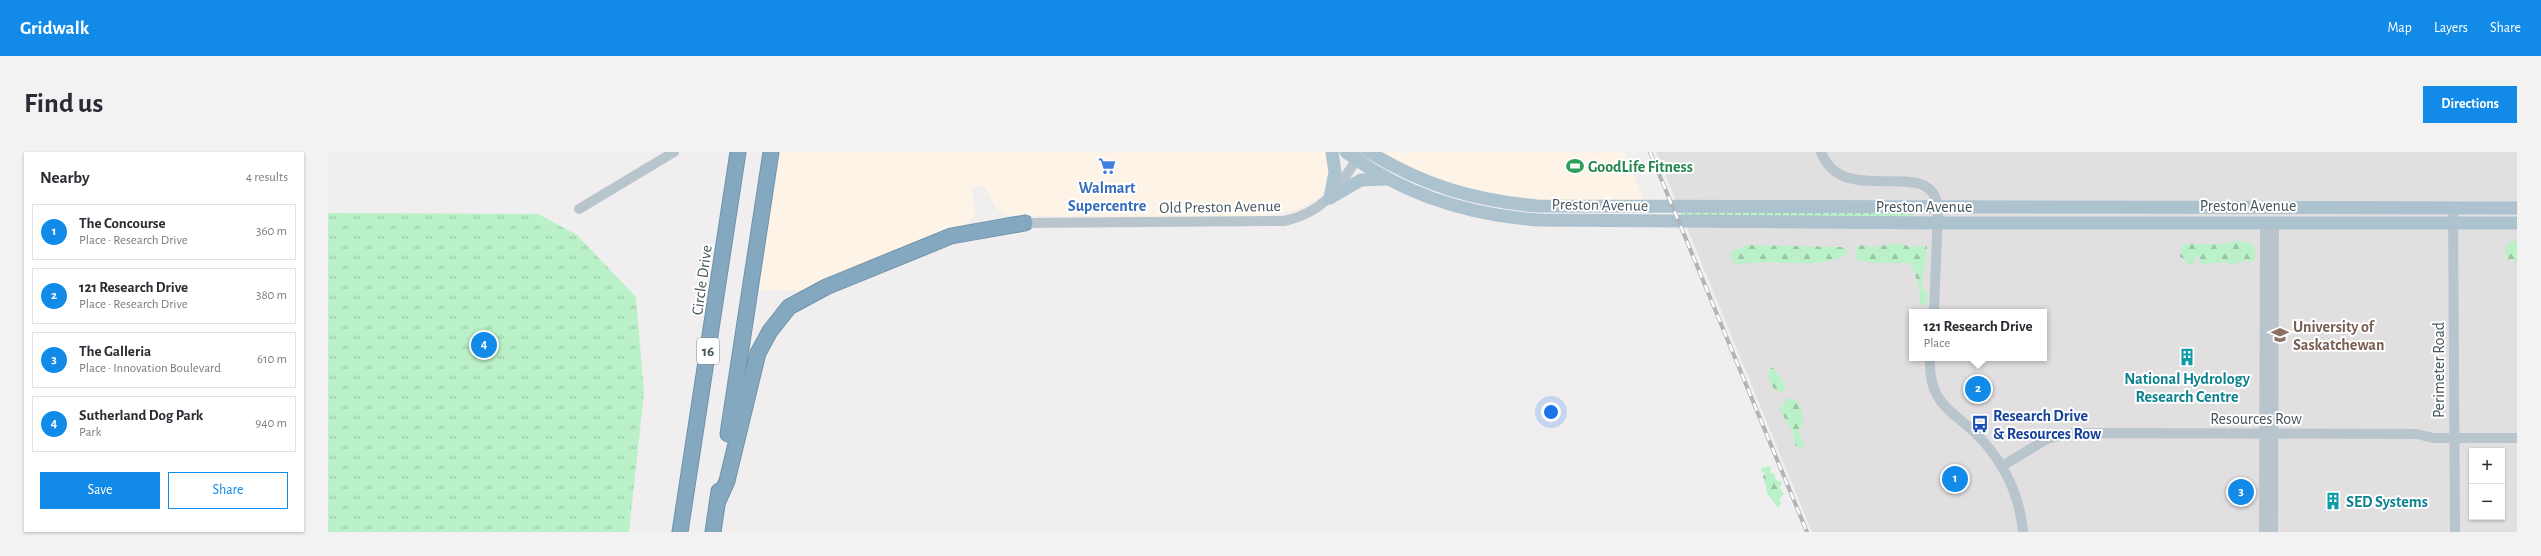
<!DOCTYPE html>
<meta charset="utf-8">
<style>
body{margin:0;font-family:"Alegreya Sans",sans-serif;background:#f2f2f3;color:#2b2b33}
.controls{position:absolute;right:12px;bottom:12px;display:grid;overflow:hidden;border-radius:0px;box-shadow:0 1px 3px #0004}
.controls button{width:36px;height:36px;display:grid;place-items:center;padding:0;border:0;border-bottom:1px solid #e1e1e2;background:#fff;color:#2b2b33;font:20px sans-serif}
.you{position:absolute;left:1223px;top:260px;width:14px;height:14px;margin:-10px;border:3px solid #fff;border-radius:50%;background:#1a73e8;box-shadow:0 0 0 6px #1a73e833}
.badge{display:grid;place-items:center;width:26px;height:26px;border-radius:50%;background:#118ae8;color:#fff;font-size:13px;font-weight:700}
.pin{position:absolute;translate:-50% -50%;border:2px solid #fff;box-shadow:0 1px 4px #0006}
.popup{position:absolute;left:1581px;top:157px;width:138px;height:52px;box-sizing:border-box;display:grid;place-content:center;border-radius:0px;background:#fff;filter:drop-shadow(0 1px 3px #0005);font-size:13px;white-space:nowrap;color:#7c7c81}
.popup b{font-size:15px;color:#2b2b33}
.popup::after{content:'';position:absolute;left:50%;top:100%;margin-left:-8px;border:8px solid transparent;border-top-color:#fff}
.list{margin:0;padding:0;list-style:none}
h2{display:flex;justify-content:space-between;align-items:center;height:52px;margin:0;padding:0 16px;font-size:17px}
h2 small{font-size:13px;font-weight:400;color:#7c7c81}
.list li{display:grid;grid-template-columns:26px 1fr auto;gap:12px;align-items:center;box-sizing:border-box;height:56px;margin:0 8px 8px;padding:0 8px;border:1px solid #e1e1e2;border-radius:0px}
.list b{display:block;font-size:15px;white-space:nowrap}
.list p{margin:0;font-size:13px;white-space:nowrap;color:#7c7c81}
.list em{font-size:13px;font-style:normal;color:#7c7c81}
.actions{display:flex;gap:8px;padding:12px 16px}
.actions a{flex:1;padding:9px 0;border:1px solid #118ae8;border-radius:0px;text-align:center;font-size:14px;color:#118ae8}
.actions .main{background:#118ae8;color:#fff}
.map{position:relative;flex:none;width:2189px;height:380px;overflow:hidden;border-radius:0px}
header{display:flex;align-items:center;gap:24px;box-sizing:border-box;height:56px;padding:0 20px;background:#118ae8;color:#fff}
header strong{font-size:19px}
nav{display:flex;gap:22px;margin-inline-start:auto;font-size:14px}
.intro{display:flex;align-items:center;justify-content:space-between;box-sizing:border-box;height:96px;padding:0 24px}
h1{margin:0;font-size:28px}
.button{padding:10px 18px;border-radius:0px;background:#118ae8;color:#fff;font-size:14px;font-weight:700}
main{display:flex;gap:24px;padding:0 24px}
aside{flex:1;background:#fff;border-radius:0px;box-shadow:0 1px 3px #0004}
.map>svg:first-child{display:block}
.commercial{fill:#fdf4e7}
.education{fill:#e2dfe1;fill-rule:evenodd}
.grass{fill:url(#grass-dots)}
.forest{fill:url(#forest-firs)}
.park{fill:url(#park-tufts)}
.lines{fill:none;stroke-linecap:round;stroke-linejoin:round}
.highway-casing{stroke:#6f93ab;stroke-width:17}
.minor{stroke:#b9c5cc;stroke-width:10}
.major{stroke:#adc2cf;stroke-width:13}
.highway{stroke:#84a8c0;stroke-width:15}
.rail-casing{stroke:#b0b5b9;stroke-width:4}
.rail{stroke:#fff;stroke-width:2.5;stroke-dasharray:8;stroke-linecap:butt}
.labels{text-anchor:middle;stroke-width:4;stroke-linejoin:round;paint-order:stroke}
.shield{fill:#fff;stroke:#7e888e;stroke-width:1}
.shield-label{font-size:15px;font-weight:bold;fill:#46555d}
.leisure-label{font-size:16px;font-weight:bold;fill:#27864d;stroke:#fff;text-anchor:start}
.shop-label{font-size:16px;font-weight:bold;fill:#366cbe;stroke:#fff}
.street-label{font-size:16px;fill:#46555d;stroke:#fff}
.education-label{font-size:16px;font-weight:bold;fill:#785e54;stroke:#fff;text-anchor:start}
.culture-label{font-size:16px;font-weight:bold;fill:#0d838f;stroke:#fff}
.transit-label{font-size:16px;font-weight:bold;fill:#164399;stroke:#fff;text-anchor:start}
</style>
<header>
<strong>Gridwalk</strong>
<nav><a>Map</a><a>Layers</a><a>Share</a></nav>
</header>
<div class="intro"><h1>Find us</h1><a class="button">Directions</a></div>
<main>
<aside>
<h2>Nearby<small>4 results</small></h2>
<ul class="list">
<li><span class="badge">1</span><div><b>The Concourse</b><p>Place · Research Drive</p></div><em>360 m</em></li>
<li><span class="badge">2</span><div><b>121 Research Drive</b><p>Place · Research Drive</p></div><em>380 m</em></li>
<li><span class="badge">3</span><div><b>The Galleria</b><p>Place · Innovation Boulevard</p></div><em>610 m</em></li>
<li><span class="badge">4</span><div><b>Sutherland Dog Park</b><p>Park</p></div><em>940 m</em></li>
</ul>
<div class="actions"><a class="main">Save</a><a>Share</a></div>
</aside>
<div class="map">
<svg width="2189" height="380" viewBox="0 0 2189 380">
<defs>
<pattern id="grass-dots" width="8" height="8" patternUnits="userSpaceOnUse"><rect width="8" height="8" fill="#bbf1c9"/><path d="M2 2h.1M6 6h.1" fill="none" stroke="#9ac6a6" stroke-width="1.8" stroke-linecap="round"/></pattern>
<pattern id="forest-firs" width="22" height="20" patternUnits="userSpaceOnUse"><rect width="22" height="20" fill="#bbf1c9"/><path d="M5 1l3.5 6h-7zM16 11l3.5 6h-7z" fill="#9ac6a6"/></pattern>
<pattern id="park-tufts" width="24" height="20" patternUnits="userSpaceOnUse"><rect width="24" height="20" fill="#bbf1c9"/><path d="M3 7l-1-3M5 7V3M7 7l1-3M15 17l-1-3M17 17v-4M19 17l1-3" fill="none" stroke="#9ac6a6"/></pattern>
</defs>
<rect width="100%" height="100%" fill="#f1eeef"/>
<g class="commercial">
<path d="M448 0H1001L1003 7 999 36 989 47 968 58 935 65 686 64 677 63 669 57 656 34 644 36 647 63 639 72 483 139 426 138Z"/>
<path d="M1053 0H1296L1316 49 1228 51 1150 42 1098 23Z"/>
</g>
<path class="education" d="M1328 0H2189V380H1484ZM1584 160H1716V206H1584ZM2144 299H2174V365H2144Z"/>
<path class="grass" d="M1353 61H1579L1591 65 1354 64Z"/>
<g class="forest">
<path d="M1904 89 1919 90 1927 95V108L1921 111 1919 108 1903 113 1898 110 1872 112V106L1869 104 1865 112 1858 113 1857 107 1852 105 1854 93C1866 89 1896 96 1904 89Z"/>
<path d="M2183 89H2189V110H2186L2185 107H2179C2176 99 2177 95 2183 89Z"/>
<path d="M1573 91 1582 95 1599 94C1599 109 1594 121 1594 136L1600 140 1599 150 1596 153 1592 152 1591 134 1583 111H1545L1529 108 1528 95 1532 93 1544 95Z"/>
<path d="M1420 93 1512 95 1519 96 1520 101C1493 121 1442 104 1409 113L1403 107V99Z"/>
<path d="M1443 215 1447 217 1458 234 1456 240C1445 241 1435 225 1443 215Z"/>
<path d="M1460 246H1465L1472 253 1476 266 1474 268 1476 274 1470 277 1477 294 1473 296 1467 293 1464 278 1451 257Z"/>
<path d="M1442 314 1443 321H1446L1448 328 1454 330 1452 336 1456 342 1452 347 1453 352 1450 356 1440 343 1435 324 1437 321 1433 319V316Z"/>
</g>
<path class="park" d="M0 61 210 62 249 83 308 145 316 241 301 380H0Z"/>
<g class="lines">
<g class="highway-casing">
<g id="highway">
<path d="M400 282 443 0"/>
<path d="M390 349 399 329 430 201 442 179 461 155 498 135 623 84 697 71"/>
<path d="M352 380 410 0"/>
<path d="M385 380 391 339"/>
</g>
</g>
<g class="minor">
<path d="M1493 0C1515 59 1606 0 1610 57L1606 160"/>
<path d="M2125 56 2127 380"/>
<path d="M251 57 346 0"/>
<path d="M697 71 956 69C998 60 1012 34 1033 0"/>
<path d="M1602 206C1600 257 1629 259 1655 289 1678 315 1692 346 1695 380"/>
<path d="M1674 314 1719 287 1745 281 2089 282 2105 286H2189"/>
<path d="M1936 380 1937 70"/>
<path d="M1945 380 1946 70"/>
</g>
<g class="major">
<path d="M1018 0C1074 42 1140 63 1210 68L1610 71H2189"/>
<path d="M1041 0C1097 34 1145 48 1209 54L2189 56"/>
<path d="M1002 46 1033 28 1057 27"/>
<path d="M1002 46 1007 20 1004 0"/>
</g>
<use href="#highway" class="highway"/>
<g class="rail-casing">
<path id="rail" d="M1322 0 1479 380"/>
</g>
<use href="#rail" class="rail"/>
</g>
<defs>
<g id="supermarket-bare" transform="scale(1.38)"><path d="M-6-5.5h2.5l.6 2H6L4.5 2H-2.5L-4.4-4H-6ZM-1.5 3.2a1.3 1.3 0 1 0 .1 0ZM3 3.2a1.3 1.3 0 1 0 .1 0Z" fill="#3f7fe0" stroke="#fff" stroke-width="2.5" paint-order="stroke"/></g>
<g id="stadium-bare" transform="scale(1.38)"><path d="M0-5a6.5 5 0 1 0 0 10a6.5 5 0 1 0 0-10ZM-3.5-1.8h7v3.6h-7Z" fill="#2e9e5b" stroke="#fff" stroke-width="2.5" paint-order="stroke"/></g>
<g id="university-bare" transform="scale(1.38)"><path d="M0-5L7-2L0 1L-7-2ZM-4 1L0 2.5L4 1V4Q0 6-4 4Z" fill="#8d6e63" stroke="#fff" stroke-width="2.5" paint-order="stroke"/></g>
<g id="building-bare" transform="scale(1.38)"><path d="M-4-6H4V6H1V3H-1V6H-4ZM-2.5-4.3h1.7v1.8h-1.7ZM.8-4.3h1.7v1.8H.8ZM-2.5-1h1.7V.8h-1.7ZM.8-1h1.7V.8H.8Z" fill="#0f9aa8" stroke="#fff" stroke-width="2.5" paint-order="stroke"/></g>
<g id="bus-bare" transform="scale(1.38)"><path d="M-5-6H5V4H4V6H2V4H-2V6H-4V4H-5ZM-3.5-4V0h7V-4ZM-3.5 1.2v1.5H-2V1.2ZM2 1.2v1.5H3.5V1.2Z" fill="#1a4fb4" stroke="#fff" stroke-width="2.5" paint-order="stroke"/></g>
</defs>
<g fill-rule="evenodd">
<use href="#supermarket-bare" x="779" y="14"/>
<use href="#stadium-bare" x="1247" y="14"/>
<use href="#university-bare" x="1952" y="183"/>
<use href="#building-bare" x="1859" y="205"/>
<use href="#bus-bare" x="1652" y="272"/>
<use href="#building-bare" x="2005" y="349"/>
</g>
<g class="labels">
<rect class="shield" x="369" y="186" width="22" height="26" rx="3"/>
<g class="shield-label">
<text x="380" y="204">16</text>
</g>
<g class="leisure-label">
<text x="1260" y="20">GoodLife Fitness</text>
</g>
<g class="shop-label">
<text x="779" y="41">Walmart<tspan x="779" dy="18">Supercentre</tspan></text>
</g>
<g class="street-label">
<text transform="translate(1272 52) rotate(1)" y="6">Preston Avenue</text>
<text x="1920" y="59">Preston Avenue</text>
<text transform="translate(892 54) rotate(-1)" y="6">Old Preston Avenue</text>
<text x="1596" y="60">Preston Avenue</text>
<text transform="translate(373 128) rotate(-82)" y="6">Circle Drive</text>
<text transform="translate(2110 218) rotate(-90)" y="6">Perimeter Road</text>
<text x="1928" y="272">Resources Row</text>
</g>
<g class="education-label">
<text x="1965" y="180">University of<tspan x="1965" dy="18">Saskatchewan</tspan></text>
</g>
<g class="culture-label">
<text x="1859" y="232">National Hydrology<tspan x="1859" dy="18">Research Centre</tspan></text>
<text x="2018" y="355" text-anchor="start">SED Systems</text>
</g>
<g class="transit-label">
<text x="1665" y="269">Research Drive<tspan x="1665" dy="18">&amp; Resources Row</tspan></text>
</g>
</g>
</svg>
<div class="controls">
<button>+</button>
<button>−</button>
</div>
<div class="you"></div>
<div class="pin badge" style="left:1627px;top:327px">1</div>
<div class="pin badge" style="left:1650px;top:237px">2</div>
<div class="popup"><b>121 Research Drive</b>Place</div>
<div class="pin badge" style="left:1913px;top:340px">3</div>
<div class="pin badge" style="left:156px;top:193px">4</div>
</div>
</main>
